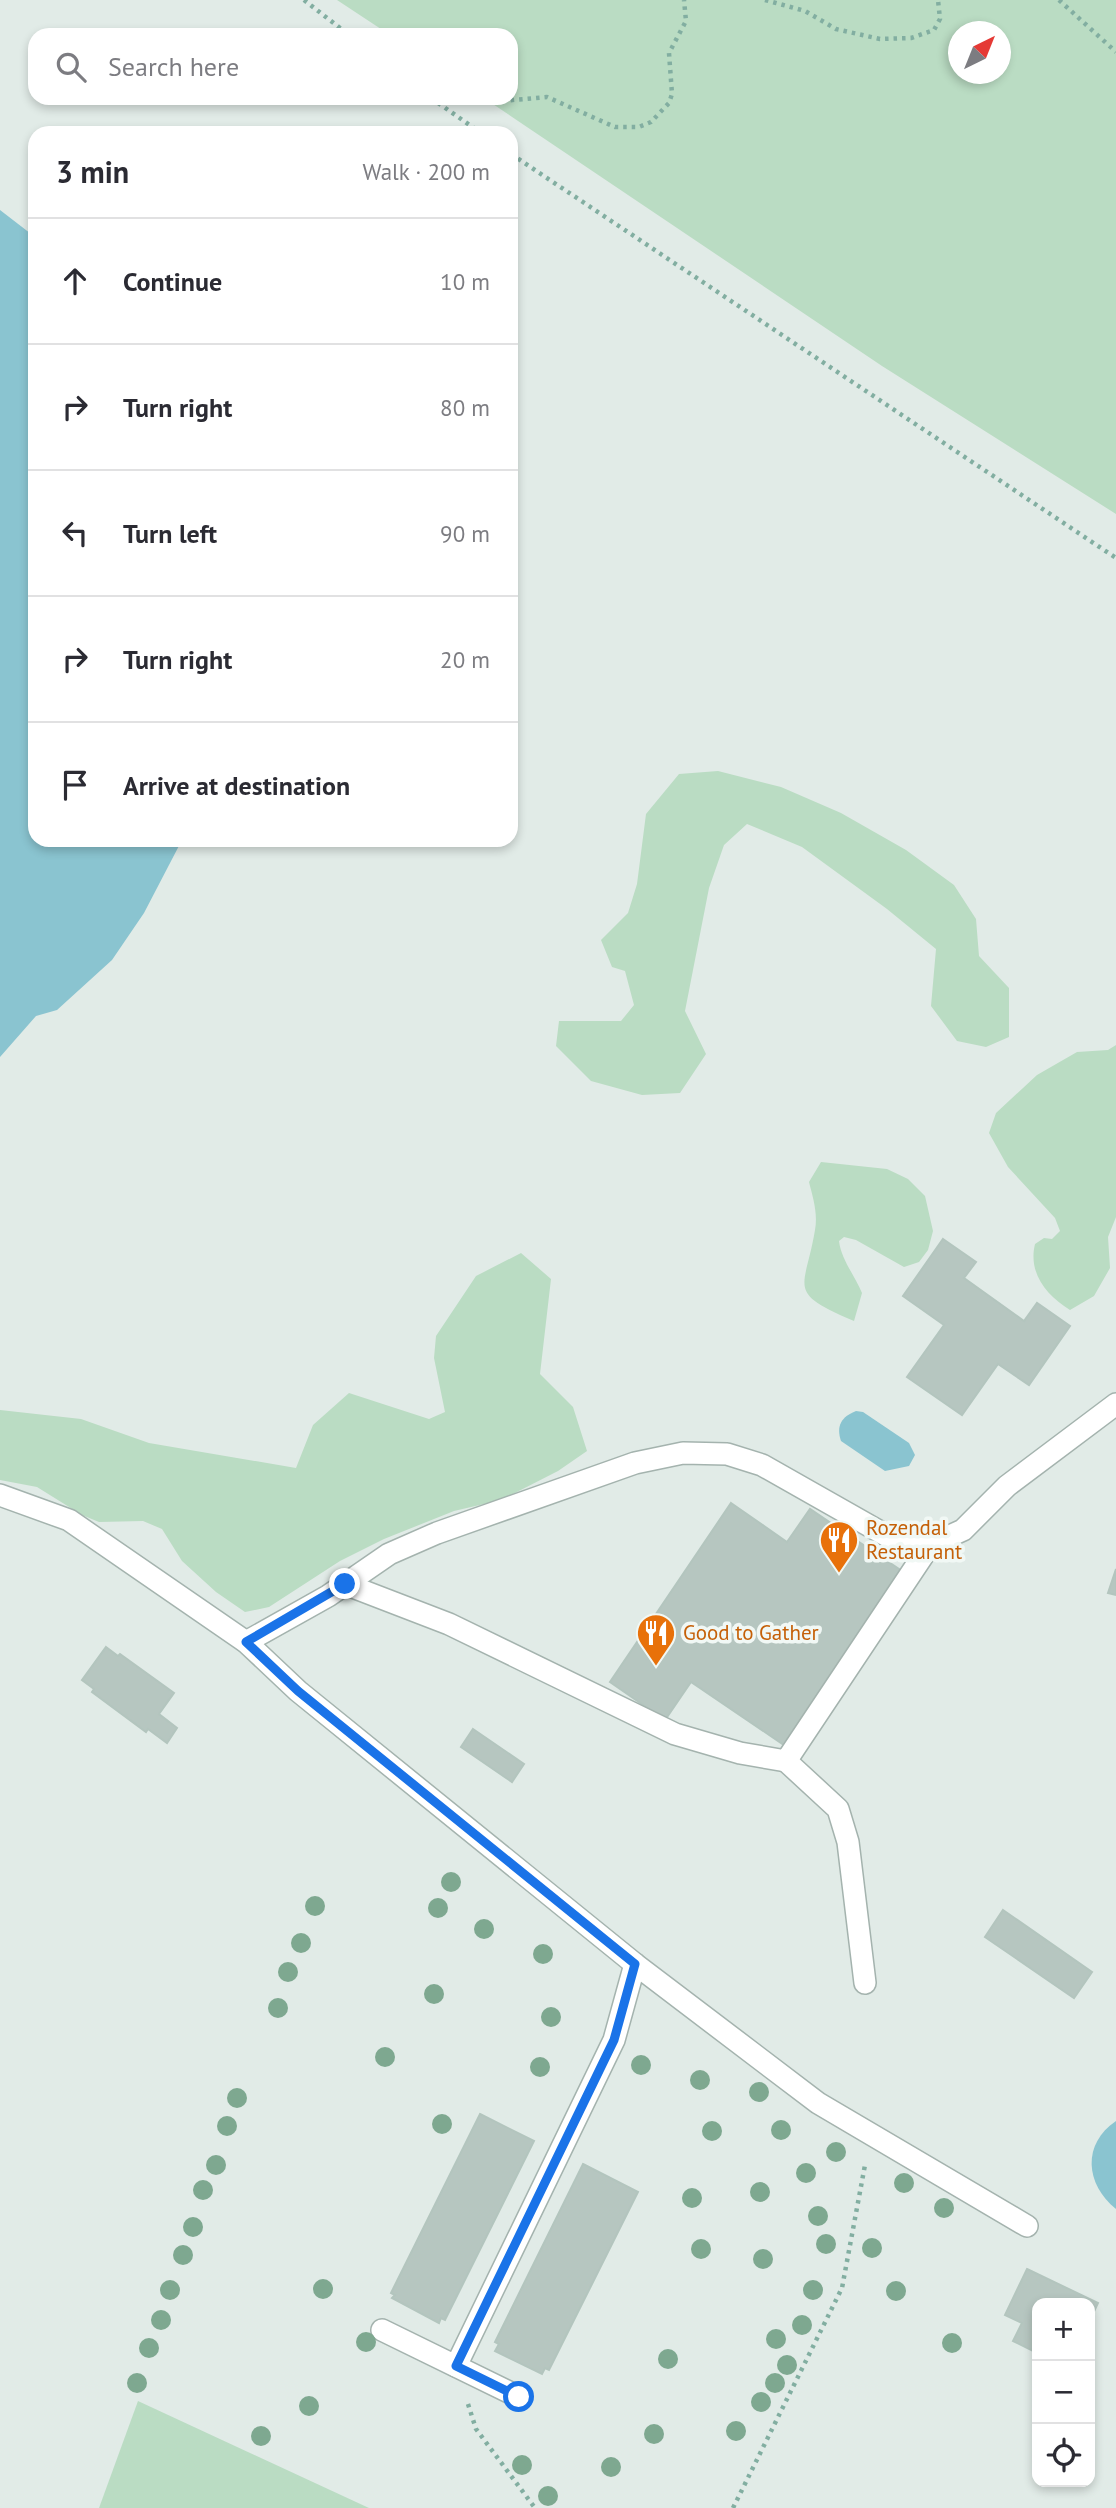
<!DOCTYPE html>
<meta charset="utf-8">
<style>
body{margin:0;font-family:"PT Sans",sans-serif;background:#f2f2f3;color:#2b2b33}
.controls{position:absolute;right:21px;bottom:21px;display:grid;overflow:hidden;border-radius:14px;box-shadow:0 4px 10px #0003}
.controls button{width:63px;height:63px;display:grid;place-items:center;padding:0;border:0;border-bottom:2px solid #e1e1e2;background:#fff;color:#2b2b33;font:35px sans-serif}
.compass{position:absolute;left:948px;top:21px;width:63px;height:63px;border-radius:50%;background:#fff;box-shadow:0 4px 10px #0003;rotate:43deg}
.stop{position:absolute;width:21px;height:21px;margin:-16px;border:5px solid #1a73e8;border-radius:50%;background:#fff}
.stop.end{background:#1a73e8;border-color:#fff;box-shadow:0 2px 7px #0008}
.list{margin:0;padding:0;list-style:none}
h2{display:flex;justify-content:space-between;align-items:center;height:91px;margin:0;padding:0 28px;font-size:30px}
h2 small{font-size:23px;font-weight:400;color:#7c7c81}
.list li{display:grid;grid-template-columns:46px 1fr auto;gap:21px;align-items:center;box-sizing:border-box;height:126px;padding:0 28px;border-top:2px solid #e1e1e2}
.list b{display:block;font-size:26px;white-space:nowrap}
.list em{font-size:23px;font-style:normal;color:#7c7c81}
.icon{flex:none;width:38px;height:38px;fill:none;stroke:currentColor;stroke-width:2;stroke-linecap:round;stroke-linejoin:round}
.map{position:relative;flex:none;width:1116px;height:2508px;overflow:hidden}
.search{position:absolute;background:#fff;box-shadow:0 4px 10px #0003;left:28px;top:28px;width:490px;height:77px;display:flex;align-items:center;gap:18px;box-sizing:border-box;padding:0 24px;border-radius:21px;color:#7c7c81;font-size:26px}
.panel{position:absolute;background:#fff;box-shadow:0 4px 10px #0003;left:28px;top:126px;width:490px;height:721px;border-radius:21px}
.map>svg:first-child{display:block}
.green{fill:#badcc3;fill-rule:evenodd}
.water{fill:#8ac4d0}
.building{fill:#b6c6c0;stroke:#b3c5be;stroke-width:2}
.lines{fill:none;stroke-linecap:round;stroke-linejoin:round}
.minor-casing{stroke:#a4b3ae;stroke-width:24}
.path{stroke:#82aea1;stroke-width:4.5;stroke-dasharray:3.5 5;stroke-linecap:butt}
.minor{stroke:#fff;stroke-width:21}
.tree{fill:#7ea890}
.route{stroke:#1a73e8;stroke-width:9}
.labels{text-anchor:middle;stroke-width:7;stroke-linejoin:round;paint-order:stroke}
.food-label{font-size:21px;fill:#c56008;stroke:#f1f8f5;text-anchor:start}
</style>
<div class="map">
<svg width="1116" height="2508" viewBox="0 0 1116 2508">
<rect width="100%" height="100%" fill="#e1ebe7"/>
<g class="green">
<path d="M337 0H1116V514L882 366 484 98H511V35H390ZM958 32H1000V74H958Z"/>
<path d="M718 771 781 787 841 813 906 850 954 885 976 919 979 956 1009 988V1037L986 1047 957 1041 931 1006 936 949 887 909 802 847 747 824 724 845 709 888 685 1011 706 1054 680 1093 642 1095 591 1081 556 1046 559 1021H621L634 1005 625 971 612 967 601 940 628 913 637 884 646 814 679 774Z"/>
<path d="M1116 1045V1217L1108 1237 1110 1268 1094 1296 1070 1310C1046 1295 1028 1273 1035 1244L1044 1238 1052 1239 1060 1231 1055 1218 1008 1167 989 1133 996 1113 1037 1075 1077 1052 1108 1050Z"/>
<path d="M821 1162 887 1169 908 1179 925 1196 933 1231 928 1250 919 1262 904 1267 856 1240 844 1237 839 1241C841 1259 855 1276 862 1293L854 1321C785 1292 805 1290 815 1230 818 1213 813 1198 809 1182Z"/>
<path d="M521 1253 551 1279 540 1374 573 1407 587 1451 558 1471 501 1500 454 1511 384 1539 340 1561 269 1607 245 1612 216 1592 182 1561 162 1529 143 1521 99 1522 82 1515 37 1487 0 1480V1410L81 1419 149 1443 296 1468 313 1425 349 1393 429 1419 445 1412 434 1358 436 1336 476 1276Z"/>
<path d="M138 2401 369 2508H99Z"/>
</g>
<g class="water">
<path d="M0 210 35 237V840H182L144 913 112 960 57 1010 36 1016 0 1057Z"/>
<path d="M856 1411 863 1412 909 1443 915 1455 909 1466 885 1471 841 1441C836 1426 841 1417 856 1411Z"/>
<path d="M1116 2121V2209C1085 2184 1082 2144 1116 2121Z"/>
</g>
<g class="building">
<path d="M943 1239 976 1262 964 1278 1024 1321 1037 1303 1070 1326 1029 1385 998 1364 962 1415 907 1377 944 1325 903 1296Z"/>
<path d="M731 1503 787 1542 810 1509 902 1571 784 1745 691 1682 665 1720 610 1682Z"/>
<path d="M1116 1569V1595L1108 1593Z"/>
<path d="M106 1647 118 1656 120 1654 174 1693 159 1714 177 1728 167 1743 148 1729 146 1732 92 1692 94 1689 82 1680Z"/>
<path d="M473 1729 524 1764 512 1782 461 1747Z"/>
<path d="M1003 1910 1092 1972 1074 1998 985 1937Z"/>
<path d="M480 2114 534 2141 445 2320 441 2318 439 2323 392 2298 395 2295 391 2293Z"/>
<path d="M583 2164 638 2192 549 2370 545 2368 542 2374 495 2351 499 2344 495 2342Z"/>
<path d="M1027 2269 1098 2303 1090 2320V2303H1037V2353L1013 2341 1022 2323 1005 2315Z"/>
</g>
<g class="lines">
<g class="minor-casing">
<g id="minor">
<path d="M0 1495 69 1520 246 1642 298 1691 635 1964 818 2103 1027 2226"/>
<path d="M345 1584 449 1624 675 1734 740 1753 786 1761 930 1545"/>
<path d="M246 1642 328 1596 389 1554 437 1533 635 1463 683 1453 727 1454 762 1465 898 1542 930 1545 963 1530 1007 1486 1116 1404"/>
<path d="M786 1761 838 1809 848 1842 865 1983"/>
<path d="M382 2330 519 2397"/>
<path d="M456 2366 614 2040 635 1964"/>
</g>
</g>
<g class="path">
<path d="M304 0 349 35"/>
<path d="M765 0 805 11 836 29 880 39 911 38 934 30 940 19 938 0"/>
<path d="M1059 0 1116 52"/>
<path d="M431 98 481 133"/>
<path d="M460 98 490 102 547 97 615 127H639L651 122 669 103 672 94 669 53 686 21 684 0"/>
<path d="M511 154 1116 558"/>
<path d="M468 2404 476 2429 535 2508"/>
<path d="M733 2508 842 2288 865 2165"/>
</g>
<use href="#minor" class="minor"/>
</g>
<g class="tree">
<circle cx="451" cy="1882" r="10"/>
<circle cx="315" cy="1906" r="10"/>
<circle cx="438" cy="1908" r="10"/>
<circle cx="484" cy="1929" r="10"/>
<circle cx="301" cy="1943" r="10"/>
<circle cx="543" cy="1954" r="10"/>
<circle cx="288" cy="1972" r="10"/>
<circle cx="434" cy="1994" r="10"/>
<circle cx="278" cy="2008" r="10"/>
<circle cx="551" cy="2017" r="10"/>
<circle cx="385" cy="2057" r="10"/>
<circle cx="641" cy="2065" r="10"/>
<circle cx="540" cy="2067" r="10"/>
<circle cx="700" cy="2080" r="10"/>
<circle cx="759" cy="2092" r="10"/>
<circle cx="237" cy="2098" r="10"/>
<circle cx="442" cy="2124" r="10"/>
<circle cx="227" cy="2126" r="10"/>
<circle cx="781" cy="2130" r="10"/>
<circle cx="712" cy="2131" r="10"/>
<circle cx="836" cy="2152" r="10"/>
<circle cx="216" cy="2165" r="10"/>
<circle cx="806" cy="2173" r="10"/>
<circle cx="904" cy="2183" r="10"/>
<circle cx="203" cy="2190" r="10"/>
<circle cx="760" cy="2192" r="10"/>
<circle cx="692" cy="2198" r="10"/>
<circle cx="944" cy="2208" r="10"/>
<circle cx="818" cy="2216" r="10"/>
<circle cx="193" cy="2227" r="10"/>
<circle cx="826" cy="2244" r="10"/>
<circle cx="872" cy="2248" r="10"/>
<circle cx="701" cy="2249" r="10"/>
<circle cx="183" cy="2255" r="10"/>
<circle cx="763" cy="2259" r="10"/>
<circle cx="323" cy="2289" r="10"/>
<circle cx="170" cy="2290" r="10"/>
<circle cx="813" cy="2290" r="10"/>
<circle cx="896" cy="2291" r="10"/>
<circle cx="161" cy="2320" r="10"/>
<circle cx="802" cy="2325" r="10"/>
<circle cx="776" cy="2339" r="10"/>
<circle cx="366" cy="2342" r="10"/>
<circle cx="952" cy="2343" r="10"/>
<circle cx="149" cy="2348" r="10"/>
<circle cx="668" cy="2359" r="10"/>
<circle cx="787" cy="2365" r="10"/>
<circle cx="137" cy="2383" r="10"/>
<circle cx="775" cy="2383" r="10"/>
<circle cx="761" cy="2402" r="10"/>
<circle cx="309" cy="2406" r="10"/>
<circle cx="736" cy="2431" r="10"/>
<circle cx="654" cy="2434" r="10"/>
<circle cx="261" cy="2436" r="10"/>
<circle cx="522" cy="2465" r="10"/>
<circle cx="611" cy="2467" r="10"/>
<circle cx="548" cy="2496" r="10"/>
</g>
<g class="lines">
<path class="route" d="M345 1584 246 1642 298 1691 635 1964 614 2040 456 2366 519 2397"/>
</g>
<defs>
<g id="restaurant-pin" transform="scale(2.0125)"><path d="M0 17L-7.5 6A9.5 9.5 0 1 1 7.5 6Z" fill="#e8710a" stroke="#f1f8f5"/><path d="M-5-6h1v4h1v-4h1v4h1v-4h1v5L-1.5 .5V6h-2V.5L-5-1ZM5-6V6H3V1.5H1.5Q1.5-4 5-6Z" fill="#fff"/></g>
</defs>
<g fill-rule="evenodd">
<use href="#restaurant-pin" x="839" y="1540"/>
<use href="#restaurant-pin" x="656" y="1633"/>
</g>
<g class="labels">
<g class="food-label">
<text x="866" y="1535">Rozendal<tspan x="866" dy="24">Restaurant</tspan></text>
<text x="683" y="1640">Good to Gather</text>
</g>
</g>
</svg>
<div class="controls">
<button>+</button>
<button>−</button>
<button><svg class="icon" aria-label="locate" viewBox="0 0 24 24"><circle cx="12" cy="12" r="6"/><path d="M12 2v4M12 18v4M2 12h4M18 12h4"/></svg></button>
</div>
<svg class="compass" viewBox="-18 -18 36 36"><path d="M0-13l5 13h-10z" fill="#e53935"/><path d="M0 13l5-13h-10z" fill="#7c7c81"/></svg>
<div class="stop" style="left:519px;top:2397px"></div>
<div class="stop end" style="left:345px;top:1584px"></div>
<div class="search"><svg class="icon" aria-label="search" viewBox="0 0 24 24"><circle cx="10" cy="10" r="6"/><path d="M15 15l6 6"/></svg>Search here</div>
<section class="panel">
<h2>3 min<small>Walk · 200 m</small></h2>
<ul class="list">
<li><svg class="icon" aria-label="ahead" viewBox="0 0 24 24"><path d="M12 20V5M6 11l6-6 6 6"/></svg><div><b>Continue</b></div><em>10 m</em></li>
<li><svg class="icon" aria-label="right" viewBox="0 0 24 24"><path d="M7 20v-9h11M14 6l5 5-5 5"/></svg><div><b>Turn right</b></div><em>80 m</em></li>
<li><svg class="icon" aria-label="left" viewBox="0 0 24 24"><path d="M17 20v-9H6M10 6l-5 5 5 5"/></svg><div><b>Turn left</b></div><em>90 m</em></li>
<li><svg class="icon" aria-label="right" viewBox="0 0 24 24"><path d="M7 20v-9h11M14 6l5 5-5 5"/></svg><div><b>Turn right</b></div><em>20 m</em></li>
<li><svg class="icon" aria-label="arrive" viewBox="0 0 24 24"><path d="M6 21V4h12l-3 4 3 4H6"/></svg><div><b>Arrive at destination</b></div></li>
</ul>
</section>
</div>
